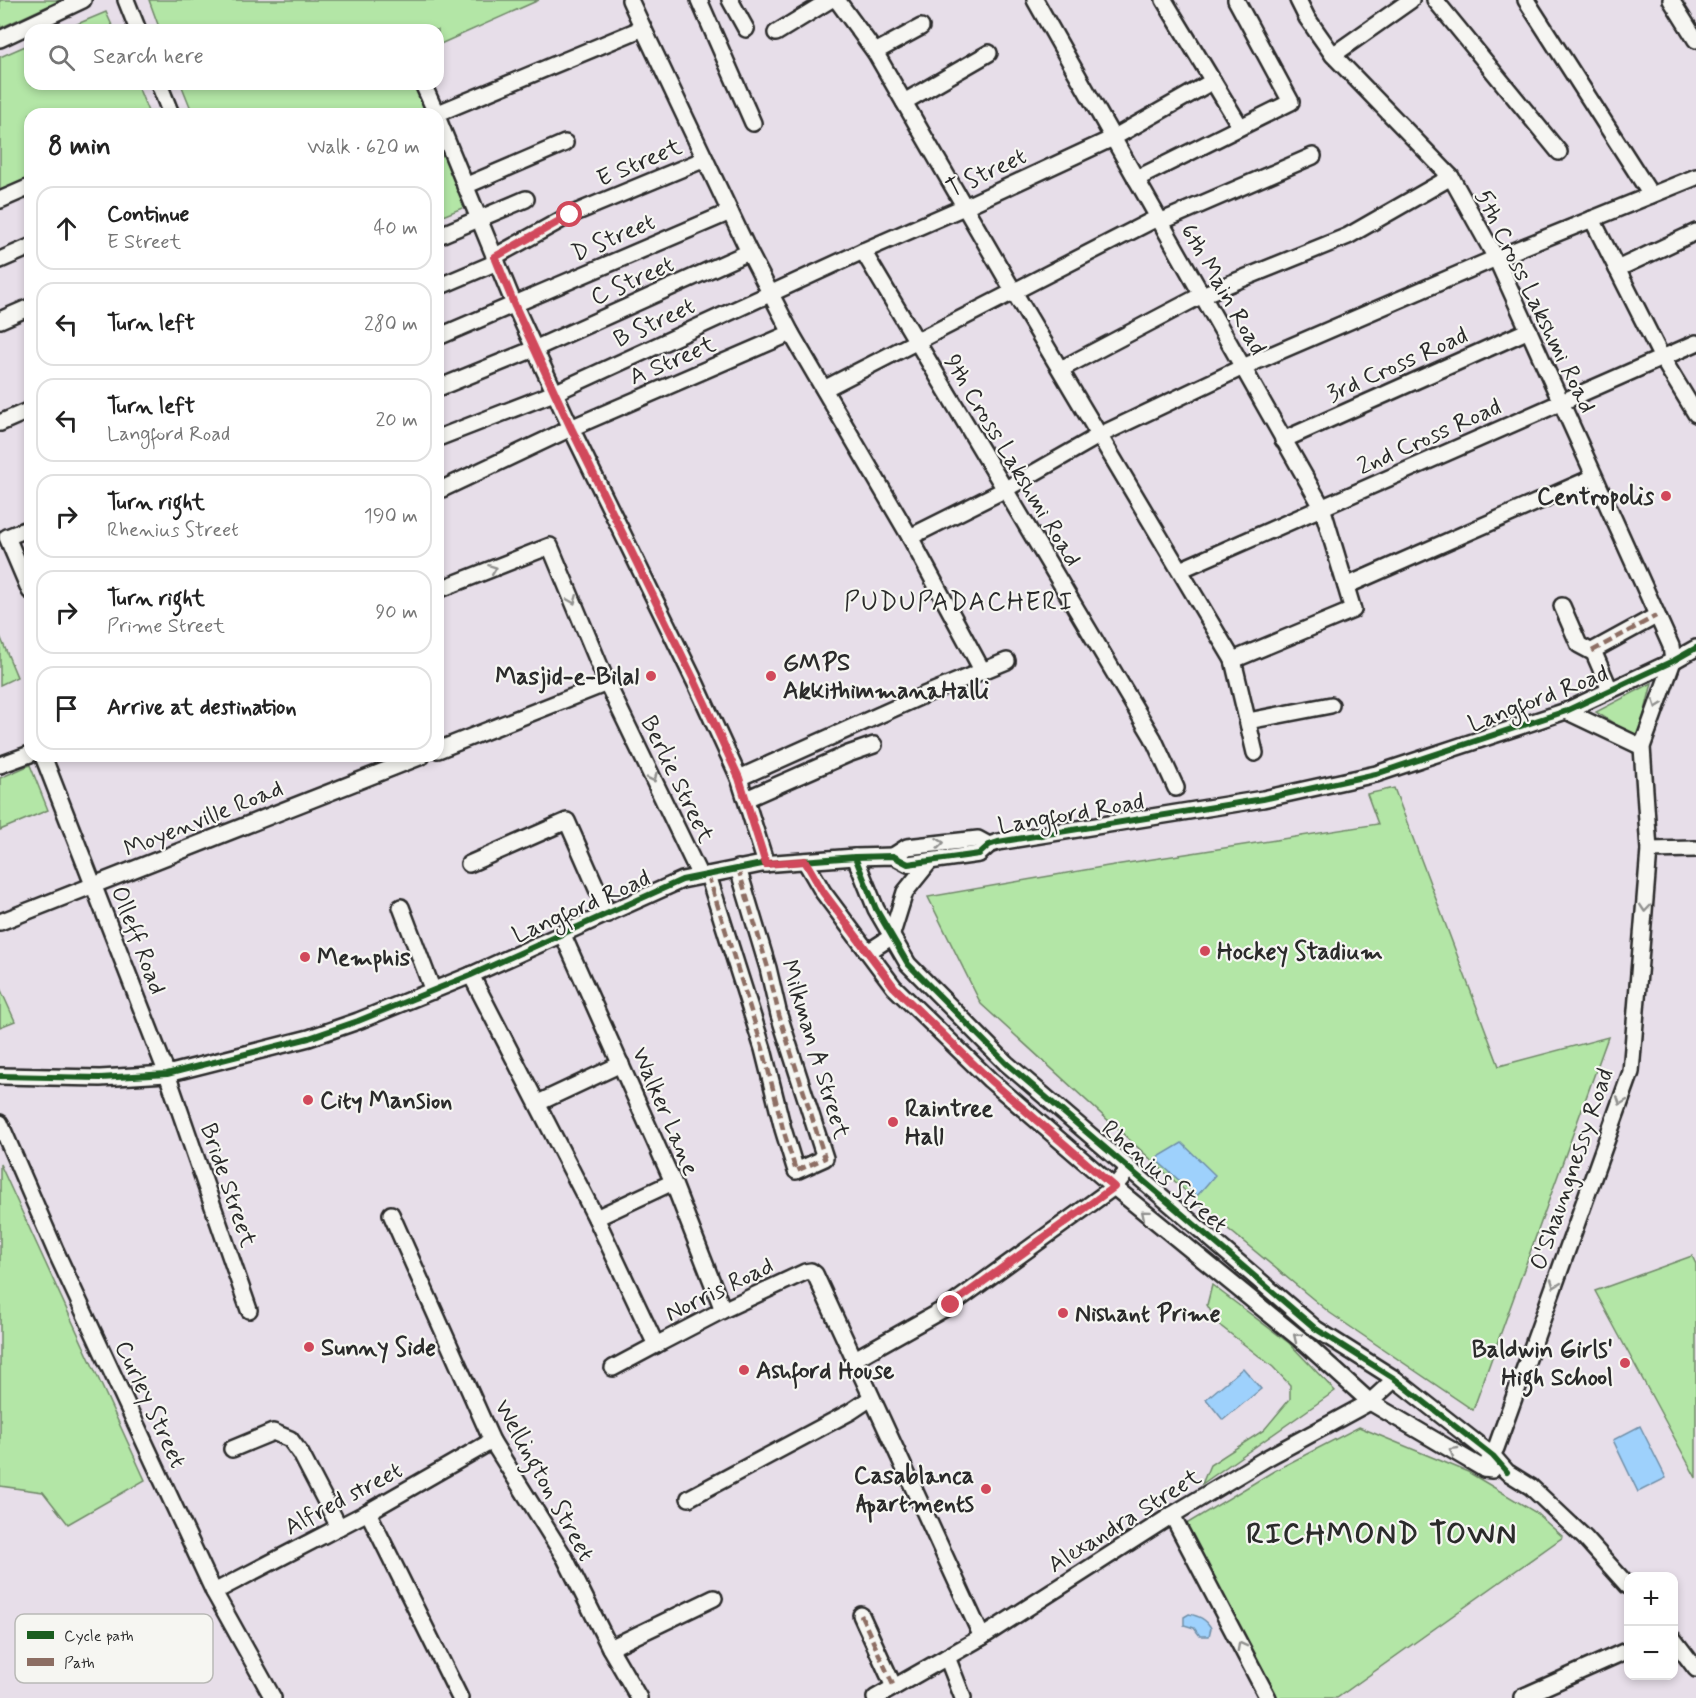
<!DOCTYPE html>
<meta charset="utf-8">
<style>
body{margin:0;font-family:Mynerve,sans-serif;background:#f2f2f2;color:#222}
.controls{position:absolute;right:18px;bottom:18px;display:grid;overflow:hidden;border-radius:12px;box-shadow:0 3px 9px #0003}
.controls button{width:54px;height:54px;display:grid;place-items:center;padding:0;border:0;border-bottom:2px solid #e0e0e0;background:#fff;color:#222;font:30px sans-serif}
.stop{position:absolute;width:18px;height:18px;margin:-14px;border:4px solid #d1495b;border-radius:50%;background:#fff}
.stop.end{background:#d1495b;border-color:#fff;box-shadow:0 2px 6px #0008}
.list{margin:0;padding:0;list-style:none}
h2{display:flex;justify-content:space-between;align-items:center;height:78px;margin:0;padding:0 24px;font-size:26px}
h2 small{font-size:20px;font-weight:400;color:#767676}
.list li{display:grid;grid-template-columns:39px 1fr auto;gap:18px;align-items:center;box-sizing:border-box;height:84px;margin:0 12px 12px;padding:0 12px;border:2px solid #e0e0e0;border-radius:18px}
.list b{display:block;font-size:22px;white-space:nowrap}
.list p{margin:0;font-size:20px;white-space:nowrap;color:#767676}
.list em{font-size:20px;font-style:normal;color:#767676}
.icon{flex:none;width:33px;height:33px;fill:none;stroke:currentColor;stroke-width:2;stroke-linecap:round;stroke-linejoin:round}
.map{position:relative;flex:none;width:1696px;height:1698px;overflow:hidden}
.search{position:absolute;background:#fff;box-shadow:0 3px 9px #0003;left:24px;top:24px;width:420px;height:66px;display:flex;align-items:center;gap:15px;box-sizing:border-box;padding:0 21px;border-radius:18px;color:#767676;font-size:22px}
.panel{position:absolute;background:#fff;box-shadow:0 3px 9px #0003;left:24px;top:108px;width:420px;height:654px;border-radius:18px}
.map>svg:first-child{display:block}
.green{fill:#b3e6a6;stroke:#6f8868;stroke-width:1.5}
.water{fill:#9ed1fc;stroke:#708fa8;stroke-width:1.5}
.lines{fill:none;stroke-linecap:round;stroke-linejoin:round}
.minor-casing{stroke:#2b2b2b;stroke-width:20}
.minor{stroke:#f6f6f2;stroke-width:15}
.quiet{stroke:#8d6e63;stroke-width:4.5;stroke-dasharray:9 4.5;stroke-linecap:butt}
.cycleway-casing{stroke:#f6f6f2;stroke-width:10}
.cycleway{stroke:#1b5e20;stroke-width:6}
.oneway{stroke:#90908e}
.route{stroke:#d1495b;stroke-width:8}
.poi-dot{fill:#d1495b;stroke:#f6f6f2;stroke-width:2}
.labels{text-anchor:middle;stroke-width:4.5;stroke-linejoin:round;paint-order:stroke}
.street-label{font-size:24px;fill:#2b2b2b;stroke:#f6f6f2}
.poi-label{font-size:24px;font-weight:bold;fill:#2b2b2b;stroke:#f6f6f2;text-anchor:start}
.neighbourhood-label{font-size:26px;letter-spacing:1.5px;fill:#2b2b2b;stroke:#f6f6f2}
.district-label{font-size:30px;font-weight:bold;letter-spacing:1.5px;fill:#2b2b2b;stroke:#f6f6f2}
.key{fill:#f6f6f2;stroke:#b9b9b6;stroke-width:1.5}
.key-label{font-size:16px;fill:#2b2b2b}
</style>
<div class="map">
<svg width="1696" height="1698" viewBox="0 0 1696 1698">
<rect width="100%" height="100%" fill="#e7dee9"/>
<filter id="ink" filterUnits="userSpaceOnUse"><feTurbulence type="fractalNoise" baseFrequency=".0167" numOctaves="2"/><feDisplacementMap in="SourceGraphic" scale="12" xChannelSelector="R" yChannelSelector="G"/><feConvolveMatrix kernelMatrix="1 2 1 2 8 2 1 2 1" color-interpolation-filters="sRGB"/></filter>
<g filter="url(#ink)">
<g class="green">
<path d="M0 0H61L0 28Z"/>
<path d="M149 0H539L438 45V30H160Z"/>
<path d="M106 12 114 30H63Z"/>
<path d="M30 44V84H137L149 114H30V180L0 193V57Z"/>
<path d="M181 84H416L428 114H193Z"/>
<path d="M438 137 467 206 438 218Z"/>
<path d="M0 636 17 677 0 685Z"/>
<path d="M1652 683 1638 739 1596 712Z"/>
<path d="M30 765 48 810 0 830V778Z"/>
<path d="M1394 788 1499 1066 1608 1037 1473 1410 1330 1313 1216 1219 981 1004 928 897 1108 866 1378 824 1367 794Z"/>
<path d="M0 988 15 1021 0 1027Z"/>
<path d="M0 1164 145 1480 68 1524 43 1492 0 1486Z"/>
<path d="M1692 1256 1696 1264V1478L1595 1291Z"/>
<path d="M1212 1285 1289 1343 1335 1391 1202 1484 1210 1465 1264 1430 1290 1399V1385L1273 1367 1218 1324 1207 1305Z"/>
<path d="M1359 1427 1468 1472 1535 1512 1563 1537 1337 1698H1275L1183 1526 1274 1471Z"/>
</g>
<g class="water">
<path d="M1182 1143 1215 1175 1197 1196 1155 1159Z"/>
<path d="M1243 1368 1261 1389 1223 1420 1206 1399Z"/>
<path d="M1640 1426 1666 1478 1638 1492 1613 1440Z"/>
<path d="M1189 1614C1199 1616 1206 1619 1211 1628L1209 1636H1200L1194 1628 1184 1625V1617Z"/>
</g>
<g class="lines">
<g class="minor-casing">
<g id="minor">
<path d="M126 0 138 30"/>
<path d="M630 0 643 28"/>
<path d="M699 0 753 123"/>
<path d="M730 0 746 29"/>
<path d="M837 0 875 52 1014 292 1233 660 1255 753"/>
<path d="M1035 0 1322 507 1353 610 1233 660"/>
<path d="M1164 0 1240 126"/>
<path d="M1298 0 1307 18 1333 55 1451 177 1496 258 1671 646 1673 661 1642 747 1649 850 1631 1072 1496 1448 1484 1469"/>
<path d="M1435 0 1559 152"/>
<path d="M1526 0 1651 195"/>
<path d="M1671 0 1696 40"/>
<path d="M776 33 830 0"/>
<path d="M0 39 83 0"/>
<path d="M875 52 921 27"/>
<path d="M1333 55 1411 0"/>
<path d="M159 84 171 114"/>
<path d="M423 84 436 113"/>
<path d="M904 102 989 53"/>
<path d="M436 114 643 28 749 252 791 333 910 537 982 670"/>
<path d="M438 119 514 304 571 428 696 684 739 778 766 864"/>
<path d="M1136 179 1291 102 1236 0"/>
<path d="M465 186 565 143"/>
<path d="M0 200 30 187"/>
<path d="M1592 219 1662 358 1696 414"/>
<path d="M1160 222 1313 156"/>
<path d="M438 236 526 199"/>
<path d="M863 251 1153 738 1176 788"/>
<path d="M494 257 570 215 705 159"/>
<path d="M0 260 30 247"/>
<path d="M1617 269 1696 232"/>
<path d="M438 287 497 262"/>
<path d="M0 320 30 307"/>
<path d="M438 337 730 212"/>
<path d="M1061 369 1202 295 1348 236 1451 177"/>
<path d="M438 388 534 349 749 252"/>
<path d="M824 389 1157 218"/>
<path d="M0 423 30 410"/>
<path d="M438 438 554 393 863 251 964 207 1113 138 1213 81"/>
<path d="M1283 440 1529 330"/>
<path d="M438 491 571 428 791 333"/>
<path d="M30 528 7 537 30 591"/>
<path d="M910 537 1004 490 1100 435 1243 367 1496 258 1696 177"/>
<path d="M1180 570 1696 343"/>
<path d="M1346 586 1594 477"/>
<path d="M438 590 550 546 607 683 700 876"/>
<path d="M1562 606 1579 645 1594 653 1610 690"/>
<path d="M1592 651 1656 616"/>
<path d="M1566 711 1642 747"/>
<path d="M1248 721 1331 705"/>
<path d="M438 750 607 683"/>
<path d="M43 756 167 1074 249 1310"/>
<path d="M0 765 30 754"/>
<path d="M739 778 924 695 1007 661"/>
<path d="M746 799 848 754 874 745"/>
<path d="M1649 850 1696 849"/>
<path d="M893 856 907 847 978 839 989 845"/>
<path d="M855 857 876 909 908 964 1006 1063 1316 1329 1395 1379 1493 1456 1507 1472 1531 1487 1585 1538 1628 1586"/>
<path d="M805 861 823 892 894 987 990 1080 1114 1187 1306 1344 1370 1402 1484 1469 1492 1470"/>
<path d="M469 864 567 821 608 914"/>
<path d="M708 875 763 1049 783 1129 796 1171 825 1158 779 1015 768 968 738 868"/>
<path d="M401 907 433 991"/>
<path d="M0 922 422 756"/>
<path d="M562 933 673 1182 723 1310"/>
<path d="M868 952 891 937 905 892 930 861"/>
<path d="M471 975 596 1218 656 1345 723 1310 805 1272 811 1271 815 1274 982 1637"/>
<path d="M0 1076 100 1078 167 1074 309 1038 358 1021 471 975 682 880 762 864 855 857 893 856 908 864 979 854 989 845 998 842 1263 799 1376 774 1566 711 1673 661 1696 648"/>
<path d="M538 1103 621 1064"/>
<path d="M0 1123 56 1252 214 1592 273 1698"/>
<path d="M391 1214 492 1441 565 1558 610 1648 639 1698"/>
<path d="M596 1218 673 1182"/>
<path d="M853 1360 951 1305 1114 1187 1129 1169"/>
<path d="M613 1368 656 1345"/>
<path d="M232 1449 273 1432 290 1439 301 1454 339 1527"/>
<path d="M689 1498 850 1412 871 1398"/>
<path d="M368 1512 460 1698"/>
<path d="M1172 1515 1268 1698"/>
<path d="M214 1592 368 1512 492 1441"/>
<path d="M861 1615 894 1687"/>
<path d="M1674 1640 1696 1669"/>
<path d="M610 1648 714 1598"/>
<path d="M947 1657 963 1698"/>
<path d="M1522 1697 1628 1650"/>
<path d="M875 1698 982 1637 1172 1515 1267 1458 1370 1402 1395 1379"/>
</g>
</g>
<use href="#minor" class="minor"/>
<g class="quiet">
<path d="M1592 651 1656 616"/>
<path d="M708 875 763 1049 783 1129 796 1171 825 1158 779 1015 768 968 738 868"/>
<path d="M861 1615 894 1687"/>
</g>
<g class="cycleway-casing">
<g id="cycleway">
<path d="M855 857 876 909 908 964 1006 1063 1316 1329 1395 1379 1493 1456 1507 1472"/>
<path d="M0 1076 100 1078 167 1074 309 1038 358 1021 471 975 682 880 762 864 855 857 893 856 908 864 979 854 989 845 998 842 1263 799 1376 774 1566 711 1673 661 1696 648"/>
</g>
</g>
<use href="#cycleway" class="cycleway"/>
</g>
<defs><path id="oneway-chevron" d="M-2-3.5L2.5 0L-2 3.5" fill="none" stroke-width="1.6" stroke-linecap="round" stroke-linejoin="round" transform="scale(1.5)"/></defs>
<g class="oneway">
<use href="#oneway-chevron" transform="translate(493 569) rotate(-21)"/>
<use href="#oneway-chevron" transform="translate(573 600) rotate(68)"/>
<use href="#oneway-chevron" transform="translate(1657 704) rotate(110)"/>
<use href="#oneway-chevron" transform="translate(653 778) rotate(64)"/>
<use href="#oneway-chevron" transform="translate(940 843) rotate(-6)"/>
<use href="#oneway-chevron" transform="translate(1645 908) rotate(95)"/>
<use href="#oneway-chevron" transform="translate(1621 1101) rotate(110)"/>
<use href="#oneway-chevron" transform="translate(1145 1214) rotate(-140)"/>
<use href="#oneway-chevron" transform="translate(1555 1284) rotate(110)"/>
<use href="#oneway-chevron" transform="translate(1297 1337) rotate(-141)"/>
<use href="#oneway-chevron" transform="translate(1453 1451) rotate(-150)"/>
<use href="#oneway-chevron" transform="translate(1241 1646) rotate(-118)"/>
</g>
</g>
<g class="lines" filter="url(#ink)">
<path class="route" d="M570 215 495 257 514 304 571 428 696 684 739 778 766 864 805 861 823 892 894 987 990 1080 1114 1187 951 1305"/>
</g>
<g class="poi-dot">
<circle cx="1666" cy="496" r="6"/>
<circle cx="651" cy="676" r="6"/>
<circle cx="771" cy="676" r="6"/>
<circle cx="1205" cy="951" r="6"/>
<circle cx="305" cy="957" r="6"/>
<circle cx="308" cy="1100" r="6"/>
<circle cx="893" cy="1122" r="6"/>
<circle cx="1063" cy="1313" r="6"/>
<circle cx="309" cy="1347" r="6"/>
<circle cx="1625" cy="1363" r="6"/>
<circle cx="744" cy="1370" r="6"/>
<circle cx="986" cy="1489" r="6"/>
</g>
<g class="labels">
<g class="street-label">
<text transform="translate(639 162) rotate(-23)" y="8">E Street</text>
<text transform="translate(986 172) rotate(-25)" y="8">T Street</text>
<text transform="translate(613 237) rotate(-23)" y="8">D Street</text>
<text transform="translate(632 280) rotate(-24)" y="8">C Street</text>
<text transform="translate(1224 289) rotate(60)" y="8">6th Main Road</text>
<text transform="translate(1536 301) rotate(64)" y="8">5th Cross Lakshmi Road</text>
<text transform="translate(654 322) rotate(-25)" y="8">B Street</text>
<text transform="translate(672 360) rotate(-23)" y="8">A Street</text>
<text transform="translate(1397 364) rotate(-24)" y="8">3rd Cross Road</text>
<text transform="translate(1429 436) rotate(-24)" y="8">2nd Cross Road</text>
<text transform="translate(1013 460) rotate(59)" y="8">9th Cross Lakshmi Road</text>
<text transform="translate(1538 698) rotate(-21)" y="8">Langford Road</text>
<text transform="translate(678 779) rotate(64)" y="8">Berlie Street</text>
<text transform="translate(1071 813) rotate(-10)" y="8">Langford Road</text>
<text transform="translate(203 818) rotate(-22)" y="8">Moyenville Road</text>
<text transform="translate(581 906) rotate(-24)" y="8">Langford Road</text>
<text transform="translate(139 940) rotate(69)" y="8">Olleff Road</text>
<text transform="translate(816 1049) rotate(73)" y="8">Milkman A Street</text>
<text transform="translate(666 1111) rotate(67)" y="8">Walker Lane</text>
<text transform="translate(1571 1169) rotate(-71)" y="8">O'Shaungnessy Road</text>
<text transform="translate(1165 1176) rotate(41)" y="8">Rhenius Street</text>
<text transform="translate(229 1185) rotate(71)" y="8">Bride Street</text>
<text transform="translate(719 1289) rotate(-26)" y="8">Norris Road</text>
<text transform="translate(151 1404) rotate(65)" y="8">Curley Street</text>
<text transform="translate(545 1480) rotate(61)" y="8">Wellington Street</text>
<text transform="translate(343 1498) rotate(-28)" y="8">Alfred street</text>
<text transform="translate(1124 1520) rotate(-32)" y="8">Alexandra Street</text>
</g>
<g class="poi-label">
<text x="1654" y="504" text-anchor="end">Centropolis</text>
<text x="783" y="670">GMPS<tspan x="783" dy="28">AkkithimmanaHalli</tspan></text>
<text x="639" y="684" text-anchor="end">Masjid-e-Bilal</text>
<text x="1217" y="959">Hockey Stadium</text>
<text x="317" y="965">Memphis</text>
<text x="320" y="1108">City Mansion</text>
<text x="905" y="1116">Raintree<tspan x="905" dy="28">Hall</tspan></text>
<text x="1075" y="1321">Nishant Prime</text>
<text x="321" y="1355">Sunny Side</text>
<text x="1613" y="1357" text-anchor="end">Baldwin Girls'<tspan x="1613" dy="28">High School</tspan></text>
<text x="756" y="1378">Ashford House</text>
<text x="974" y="1483" text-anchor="end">Casablanca<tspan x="974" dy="28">Apartments</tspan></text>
</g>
<g class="neighbourhood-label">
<text x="959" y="610">PUDUPADACHERI</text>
</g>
<g class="district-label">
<text x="1382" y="1543">RICHMOND TOWN</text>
</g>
</g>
<rect x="15" y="1614" width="198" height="69" rx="9" class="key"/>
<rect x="27" y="1631" width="27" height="8" fill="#1b5e20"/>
<rect x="27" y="1658" width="27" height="8" fill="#8d6e63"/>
<g class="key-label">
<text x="64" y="1641">Cycle path</text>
<text x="64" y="1668">Path</text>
</g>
</svg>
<div class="controls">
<button>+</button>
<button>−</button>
</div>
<div class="stop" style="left:570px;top:215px"></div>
<div class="stop end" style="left:951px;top:1305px"></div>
<div class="search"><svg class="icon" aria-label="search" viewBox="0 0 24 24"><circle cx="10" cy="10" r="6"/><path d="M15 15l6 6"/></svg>Search here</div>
<section class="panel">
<h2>8 min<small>Walk · 620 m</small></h2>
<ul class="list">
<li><svg class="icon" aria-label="ahead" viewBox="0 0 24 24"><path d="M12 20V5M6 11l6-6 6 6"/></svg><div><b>Continue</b><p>E Street</p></div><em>40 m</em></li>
<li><svg class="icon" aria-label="left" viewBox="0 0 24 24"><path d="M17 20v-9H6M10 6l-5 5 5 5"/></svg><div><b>Turn left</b></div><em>280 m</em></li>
<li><svg class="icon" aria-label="left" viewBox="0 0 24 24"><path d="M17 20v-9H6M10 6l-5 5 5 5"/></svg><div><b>Turn left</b><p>Langford Road</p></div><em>20 m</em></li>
<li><svg class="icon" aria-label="right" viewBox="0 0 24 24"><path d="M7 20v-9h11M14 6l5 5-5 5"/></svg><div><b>Turn right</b><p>Rhenius Street</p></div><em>190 m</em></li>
<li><svg class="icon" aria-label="right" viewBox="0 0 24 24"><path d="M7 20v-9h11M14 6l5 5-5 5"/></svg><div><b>Turn right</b><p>Prime Street</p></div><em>90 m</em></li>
<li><svg class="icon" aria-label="arrive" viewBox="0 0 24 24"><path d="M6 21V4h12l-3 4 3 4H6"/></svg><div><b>Arrive at destination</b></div></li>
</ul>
</section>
</div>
